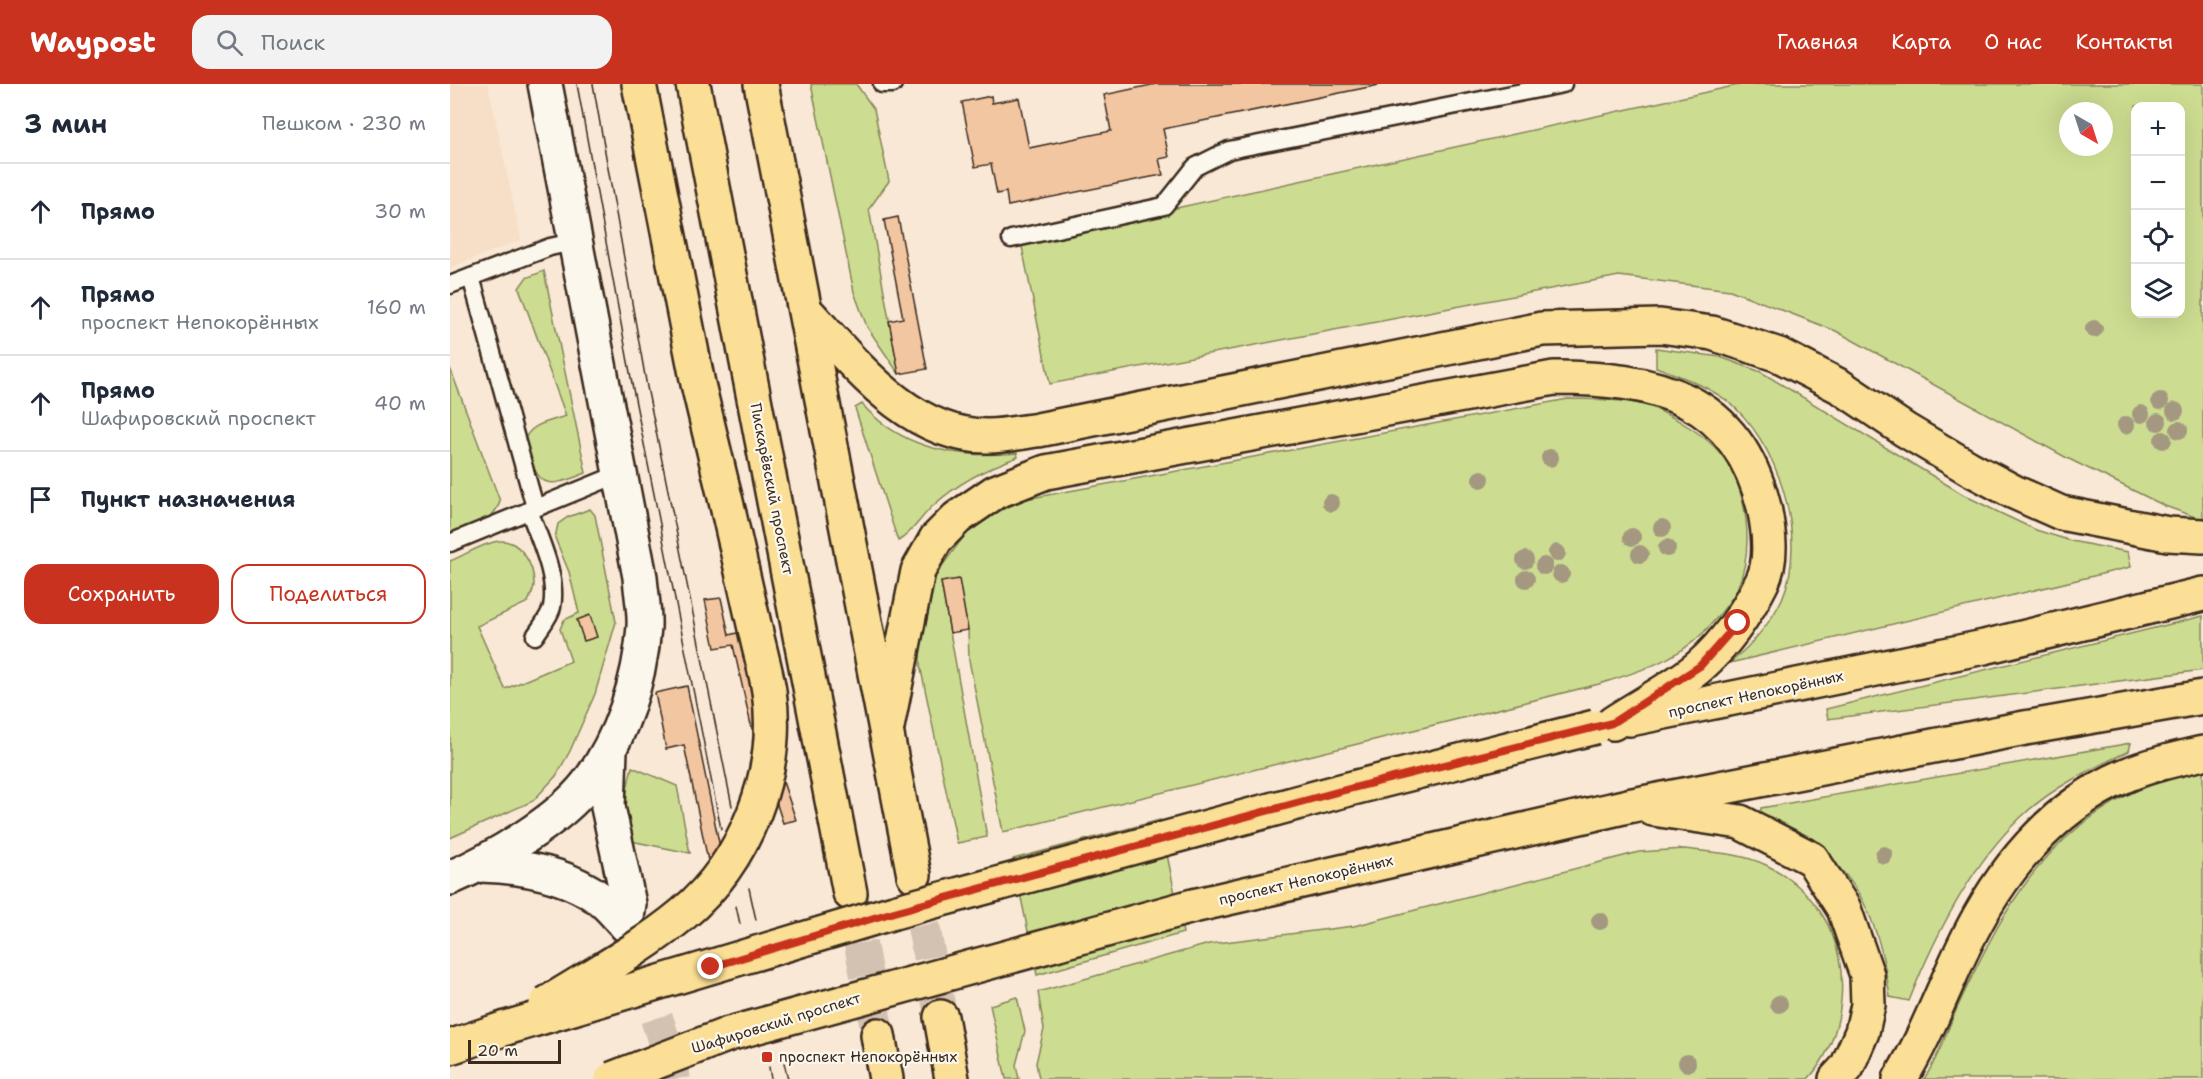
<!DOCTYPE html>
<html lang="ru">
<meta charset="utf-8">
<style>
body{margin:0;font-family:"Shantell Sans",sans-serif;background:#f2f2f3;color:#1f2937}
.controls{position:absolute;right:18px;top:18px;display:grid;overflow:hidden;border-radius:12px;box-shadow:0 6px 24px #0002}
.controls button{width:54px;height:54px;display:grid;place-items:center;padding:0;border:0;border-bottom:2px solid #e0e1e3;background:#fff;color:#1f2937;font:30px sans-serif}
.compass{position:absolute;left:1609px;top:18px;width:54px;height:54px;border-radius:50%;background:#fff;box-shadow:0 6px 24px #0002;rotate:141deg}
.scale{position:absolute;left:18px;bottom:15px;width:93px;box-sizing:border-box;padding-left:6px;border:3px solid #3b2a1e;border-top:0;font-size:16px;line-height:21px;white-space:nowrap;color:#3b2a1e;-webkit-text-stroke:4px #fbf7ec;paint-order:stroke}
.stop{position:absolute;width:18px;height:18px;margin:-14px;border:4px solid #c8321e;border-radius:50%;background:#fff}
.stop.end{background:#c8321e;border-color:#fff;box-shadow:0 2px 6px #0008}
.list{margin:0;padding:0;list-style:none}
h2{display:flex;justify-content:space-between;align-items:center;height:78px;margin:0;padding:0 24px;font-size:26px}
h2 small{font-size:20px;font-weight:400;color:#747a83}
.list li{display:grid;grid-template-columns:39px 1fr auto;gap:18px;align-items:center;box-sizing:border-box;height:96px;padding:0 24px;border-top:2px solid #e0e1e3}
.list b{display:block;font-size:22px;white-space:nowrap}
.list p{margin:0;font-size:20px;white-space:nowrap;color:#747a83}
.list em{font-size:20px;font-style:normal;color:#747a83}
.actions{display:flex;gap:12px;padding:18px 24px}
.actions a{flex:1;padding:14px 0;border:2px solid #c8321e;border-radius:18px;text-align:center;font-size:21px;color:#c8321e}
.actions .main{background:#c8321e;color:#fff}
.icon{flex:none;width:33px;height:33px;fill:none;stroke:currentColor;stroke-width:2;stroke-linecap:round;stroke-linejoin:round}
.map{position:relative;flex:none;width:1753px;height:995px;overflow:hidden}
header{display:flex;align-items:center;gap:36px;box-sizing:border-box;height:84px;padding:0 30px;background:#c8321e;color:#fff}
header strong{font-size:28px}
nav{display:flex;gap:33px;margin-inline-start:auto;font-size:21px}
.search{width:420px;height:54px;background:#f2f2f3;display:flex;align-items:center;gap:15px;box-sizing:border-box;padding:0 21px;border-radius:18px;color:#747a83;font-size:22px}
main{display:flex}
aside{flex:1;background:#fff}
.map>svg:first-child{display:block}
.built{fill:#f7dec6}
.green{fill:#ccdd91;stroke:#848458;stroke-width:1.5;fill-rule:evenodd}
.building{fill:#f3c6a2;stroke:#3b2a1e;stroke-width:1.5}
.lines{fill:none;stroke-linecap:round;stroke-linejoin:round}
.street-tunnel{stroke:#d3c2b1;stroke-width:33;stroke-dasharray:33 16;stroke-linecap:butt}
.primary-tunnel{stroke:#d3c2b1;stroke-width:33;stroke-dasharray:33 16;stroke-linecap:butt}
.lane-casing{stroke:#3b2a1e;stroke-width:21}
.street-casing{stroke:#3b2a1e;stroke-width:38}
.primary-casing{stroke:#3b2a1e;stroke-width:38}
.lane{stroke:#fbf7ec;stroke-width:16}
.street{stroke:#fbf7ec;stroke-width:33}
.primary{stroke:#fbdf96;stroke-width:33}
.tram{stroke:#3b2a1e;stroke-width:1.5}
.primary-bridge-casing{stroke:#3b2a1e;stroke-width:38;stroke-linecap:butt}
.primary-bridge{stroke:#fbdf96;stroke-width:33}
.tree{fill:#a49881}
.route{stroke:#c8321e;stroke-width:8}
.poi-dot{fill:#c8321e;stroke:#fbf7ec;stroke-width:2}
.labels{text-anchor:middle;stroke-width:4.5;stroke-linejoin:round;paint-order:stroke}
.street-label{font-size:15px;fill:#3b2a1e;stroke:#fbf7ec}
.poi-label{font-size:15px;fill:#3b2a1e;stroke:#fbf7ec;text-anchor:start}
</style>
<header>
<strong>Waypost</strong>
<div class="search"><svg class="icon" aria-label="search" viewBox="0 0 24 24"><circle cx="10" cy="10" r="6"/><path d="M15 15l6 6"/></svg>Поиск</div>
<nav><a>Главная</a><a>Карта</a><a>О нас</a><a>Контакты</a></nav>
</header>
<main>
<aside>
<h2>3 мин<small>Пешком · 230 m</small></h2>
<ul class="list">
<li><svg class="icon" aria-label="ahead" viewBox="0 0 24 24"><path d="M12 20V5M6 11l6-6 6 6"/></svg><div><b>Прямо</b></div><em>30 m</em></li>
<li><svg class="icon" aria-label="ahead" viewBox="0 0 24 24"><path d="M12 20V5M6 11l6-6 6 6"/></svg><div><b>Прямо</b><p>проспект Непокорённых</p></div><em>160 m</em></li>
<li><svg class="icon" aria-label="ahead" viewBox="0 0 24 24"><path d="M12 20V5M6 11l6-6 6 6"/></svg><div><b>Прямо</b><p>Шафировский проспект</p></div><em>40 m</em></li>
<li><svg class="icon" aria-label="arrive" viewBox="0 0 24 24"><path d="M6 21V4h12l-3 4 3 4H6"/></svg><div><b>Пункт назначения</b></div></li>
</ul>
<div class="actions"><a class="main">Сохранить</a><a>Поделиться</a></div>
</aside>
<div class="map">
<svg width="1753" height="995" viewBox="0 0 1753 995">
<rect width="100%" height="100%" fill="#f9e8d6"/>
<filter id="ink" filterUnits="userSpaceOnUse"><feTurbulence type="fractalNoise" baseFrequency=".0167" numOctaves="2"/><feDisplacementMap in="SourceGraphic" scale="12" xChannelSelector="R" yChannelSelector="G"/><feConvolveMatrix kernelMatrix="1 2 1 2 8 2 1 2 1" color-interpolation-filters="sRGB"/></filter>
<g filter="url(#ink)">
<path class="built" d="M0 0H38L71 156 0 184Z"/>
<g class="green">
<path d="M361 0H406L424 25 439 97 419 125 449 290 417 243 404 208Z"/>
<path d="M1293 0H1753V436L1715 422 1617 374 1386 247 1280 206 1169 192 600 300 571 158ZM1686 22H1730V230H1686ZM1618 27H1654V63H1618Z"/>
<path d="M94 187 136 389C91 407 90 402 73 358 81 339 98 338 116 332L69 204 76 194Z"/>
<path d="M1206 264 1270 273 1311 288 1514 411 1550 429 1586 446 1621 457 1678 468 1681 483 1280 579C1301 561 1320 541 1332 515 1359 454 1328 356 1276 316 1255 301 1230 292 1206 283Z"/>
<path d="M0 284 50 417C45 438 18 442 0 449Z"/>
<path d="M1118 315C1147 316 1181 314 1208 326 1230 336 1256 352 1271 370 1298 405 1305 464 1287 505 1280 520 1265 536 1254 548 1227 576 1185 589 1149 600L553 748 519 576 518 546 508 495 491 498 537 753 507 759 470 581 471 543 486 490 517 448 549 427 576 415Z"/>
<path d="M412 320C452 366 509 375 567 369L568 373C537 384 508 399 484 421 471 432 463 449 448 457L405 324Z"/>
<path d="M140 425 145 431 166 538 145 610 120 667 106 692 83 717 0 754V477C15 471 33 459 49 457 71 455 84 482 84 500 84 506 80 513 78 518L27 542 55 605 121 577 110 545 114 536 129 529 119 488 105 454 108 440 118 433Z"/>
<path d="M1753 532V586L1378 635 1376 625Z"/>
<path d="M1681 659 1679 667C1641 685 1601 704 1570 734 1520 782 1484 854 1459 917L1440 913C1427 821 1400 769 1310 732L1311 724Z"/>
<path d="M1753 681V995H1474C1490 972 1497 945 1509 920 1567 794 1614 723 1753 681Z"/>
<path d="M182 683 227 702 240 769 181 757C170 732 176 708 182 683Z"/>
<path d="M710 736 733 849 587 891 563 775Z"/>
<path d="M1234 765C1261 768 1291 769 1316 781 1338 791 1360 810 1373 832 1403 880 1396 955 1358 995H589L586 979 594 945 588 908 759 860 904 842 1189 768Z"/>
<path d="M567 913 575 947 566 981 569 995H556L540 921Z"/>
</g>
<g class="building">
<path d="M706 0H934L713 45 719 73 709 75 713 91 701 93 558 122 556 108 547 110 541 80 525 83 512 18 541 12 542 19 569 14 579 64 661 47 654 11Z"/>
<path d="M448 133 477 285 449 290 439 237 453 234 434 136Z"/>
<path d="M509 495 518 546 500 549 491 498Z"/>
<path d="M271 514 279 551 291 548 312 636 346 736 333 739 301 641 283 561 265 564 255 516Z"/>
<path d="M140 531 147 553 134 557 127 536Z"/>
<path d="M237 602 275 788 261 791 234 661 216 665 205 609Z"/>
</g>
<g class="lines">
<path class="street-tunnel" d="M176 841 223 984 224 995"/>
<g class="primary-tunnel">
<path d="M464 793 491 933"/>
<path d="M401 811 428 951"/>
</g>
<g class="lane-casing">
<g id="lane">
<path d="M432 0H443"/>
<path d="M561 155 714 122 745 83 779 66 1113 0"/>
<path d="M21 193 85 423"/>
<path d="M0 201 100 163 123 158"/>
<path d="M79 426C89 455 108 492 102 523 100 532 90 544 85 552"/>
<path d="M0 459 169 390"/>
</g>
</g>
<g class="street-casing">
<g id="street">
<path d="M160 666 158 723 179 820 176 841"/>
<path d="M30 781C71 782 116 790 149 814 159 821 167 832 176 841"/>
<path d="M0 794C42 776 110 736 138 699 171 655 190 597 194 543 195 527 191 509 190 493L95 0"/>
</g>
</g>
<g class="primary-casing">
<g id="primary">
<path d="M189 0 248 300 279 430"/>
<path d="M243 0 400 809"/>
<path d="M311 0 464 791"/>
<path d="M356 227C404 279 460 353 538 352 554 352 572 348 588 346L1092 245 1210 242 1262 249 1329 271 1391 303 1455 346 1519 384 1564 408 1611 429 1718 450 1753 452"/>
<path d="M1180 635 1534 563 1753 510"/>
<path d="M437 643 468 487 486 455 507 434 545 408 596 388 1104 294C1204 294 1287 312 1314 423 1319 447 1323 476 1312 498 1297 528 1275 560 1250 582 1226 603 1190 621 1163 639"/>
<path d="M1203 725 1290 738 1362 775 1394 825 1417 891 1418 921 1412 948 1397 983 1386 995"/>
<path d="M743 822 1178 722 1575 644 1753 613"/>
<path d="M491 933 502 995"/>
<path d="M428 951 436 995"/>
<path d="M0 963 56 944"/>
<path d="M1450 995C1476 953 1493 905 1515 860 1549 789 1601 724 1674 692 1699 681 1727 675 1753 669"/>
</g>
</g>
<use href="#lane" class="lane"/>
<use href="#street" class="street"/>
<use href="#primary" class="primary"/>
<g class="tram">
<path d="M127 0 183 305 271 745"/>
<path d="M143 0 197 303 282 722"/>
<path d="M299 804 306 836"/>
<path d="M286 822 290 840"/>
<path d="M334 979 338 995"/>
<path d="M319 983 321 995"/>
</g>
<g class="primary-bridge-casing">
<g id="primary-bridge">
<path d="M96 920C142 891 191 865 233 830 296 777 331 688 319 607 316 587 310 568 306 549 297 509 288 470 279 430"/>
<path d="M56 944 444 828 887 708 1145 643"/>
<path d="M162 995 279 950 743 822"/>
</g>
</g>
<use href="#primary-bridge" class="primary-bridge"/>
</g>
<g class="tree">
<circle cx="1644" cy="245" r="9"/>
<circle cx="1710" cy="317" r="9"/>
<circle cx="1725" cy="327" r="9"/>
<circle cx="1691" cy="330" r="9"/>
<circle cx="1708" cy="338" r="9"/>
<circle cx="1676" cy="341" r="9"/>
<circle cx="1729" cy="346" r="9"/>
<circle cx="1713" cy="356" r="9"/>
<circle cx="1100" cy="374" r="9"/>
<circle cx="1031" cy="395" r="9"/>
<circle cx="881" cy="419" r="9"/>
<circle cx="1212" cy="444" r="9"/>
<circle cx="1182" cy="453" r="9"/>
<circle cx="1217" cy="464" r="9"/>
<circle cx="1107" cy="469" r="9"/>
<circle cx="1190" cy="470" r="9"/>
<circle cx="1075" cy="476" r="9"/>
<circle cx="1094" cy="482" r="9"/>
<circle cx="1111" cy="490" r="9"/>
<circle cx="1076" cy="495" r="9"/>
<circle cx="1434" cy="771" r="9"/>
<circle cx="1150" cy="837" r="9"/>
<circle cx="1329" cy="920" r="9"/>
<circle cx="1237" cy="979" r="9"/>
</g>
</g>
<g class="lines" filter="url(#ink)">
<path class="route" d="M261 883 444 828 887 708 1162 639 1250 582 1288 539"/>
</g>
<rect class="poi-dot" x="311" y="967" width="12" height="12" rx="3"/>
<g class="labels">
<g class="street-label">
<text transform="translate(322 405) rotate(79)" y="5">Пискарёвский проспект</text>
<text transform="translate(1306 610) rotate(-12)" y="5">проспект Непокорённых</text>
<text transform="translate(856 796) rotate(-13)" y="5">проспект Непокорённых</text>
<text transform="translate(326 939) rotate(-17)" y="5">Шафировский проспект</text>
</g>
<g class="poi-label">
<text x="329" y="978">проспект Непокорённых</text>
</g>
</g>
</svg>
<div class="controls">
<button>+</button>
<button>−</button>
<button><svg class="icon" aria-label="locate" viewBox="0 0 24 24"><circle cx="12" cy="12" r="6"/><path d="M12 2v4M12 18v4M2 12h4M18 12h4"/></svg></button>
<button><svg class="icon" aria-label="layers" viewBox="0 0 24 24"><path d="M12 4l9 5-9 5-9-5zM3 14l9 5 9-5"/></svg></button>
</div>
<svg class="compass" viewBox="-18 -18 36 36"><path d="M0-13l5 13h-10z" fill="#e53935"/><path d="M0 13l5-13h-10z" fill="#747a83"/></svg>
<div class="scale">20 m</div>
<div class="stop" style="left:1288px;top:539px"></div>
<div class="stop end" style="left:261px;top:883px"></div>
</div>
</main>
